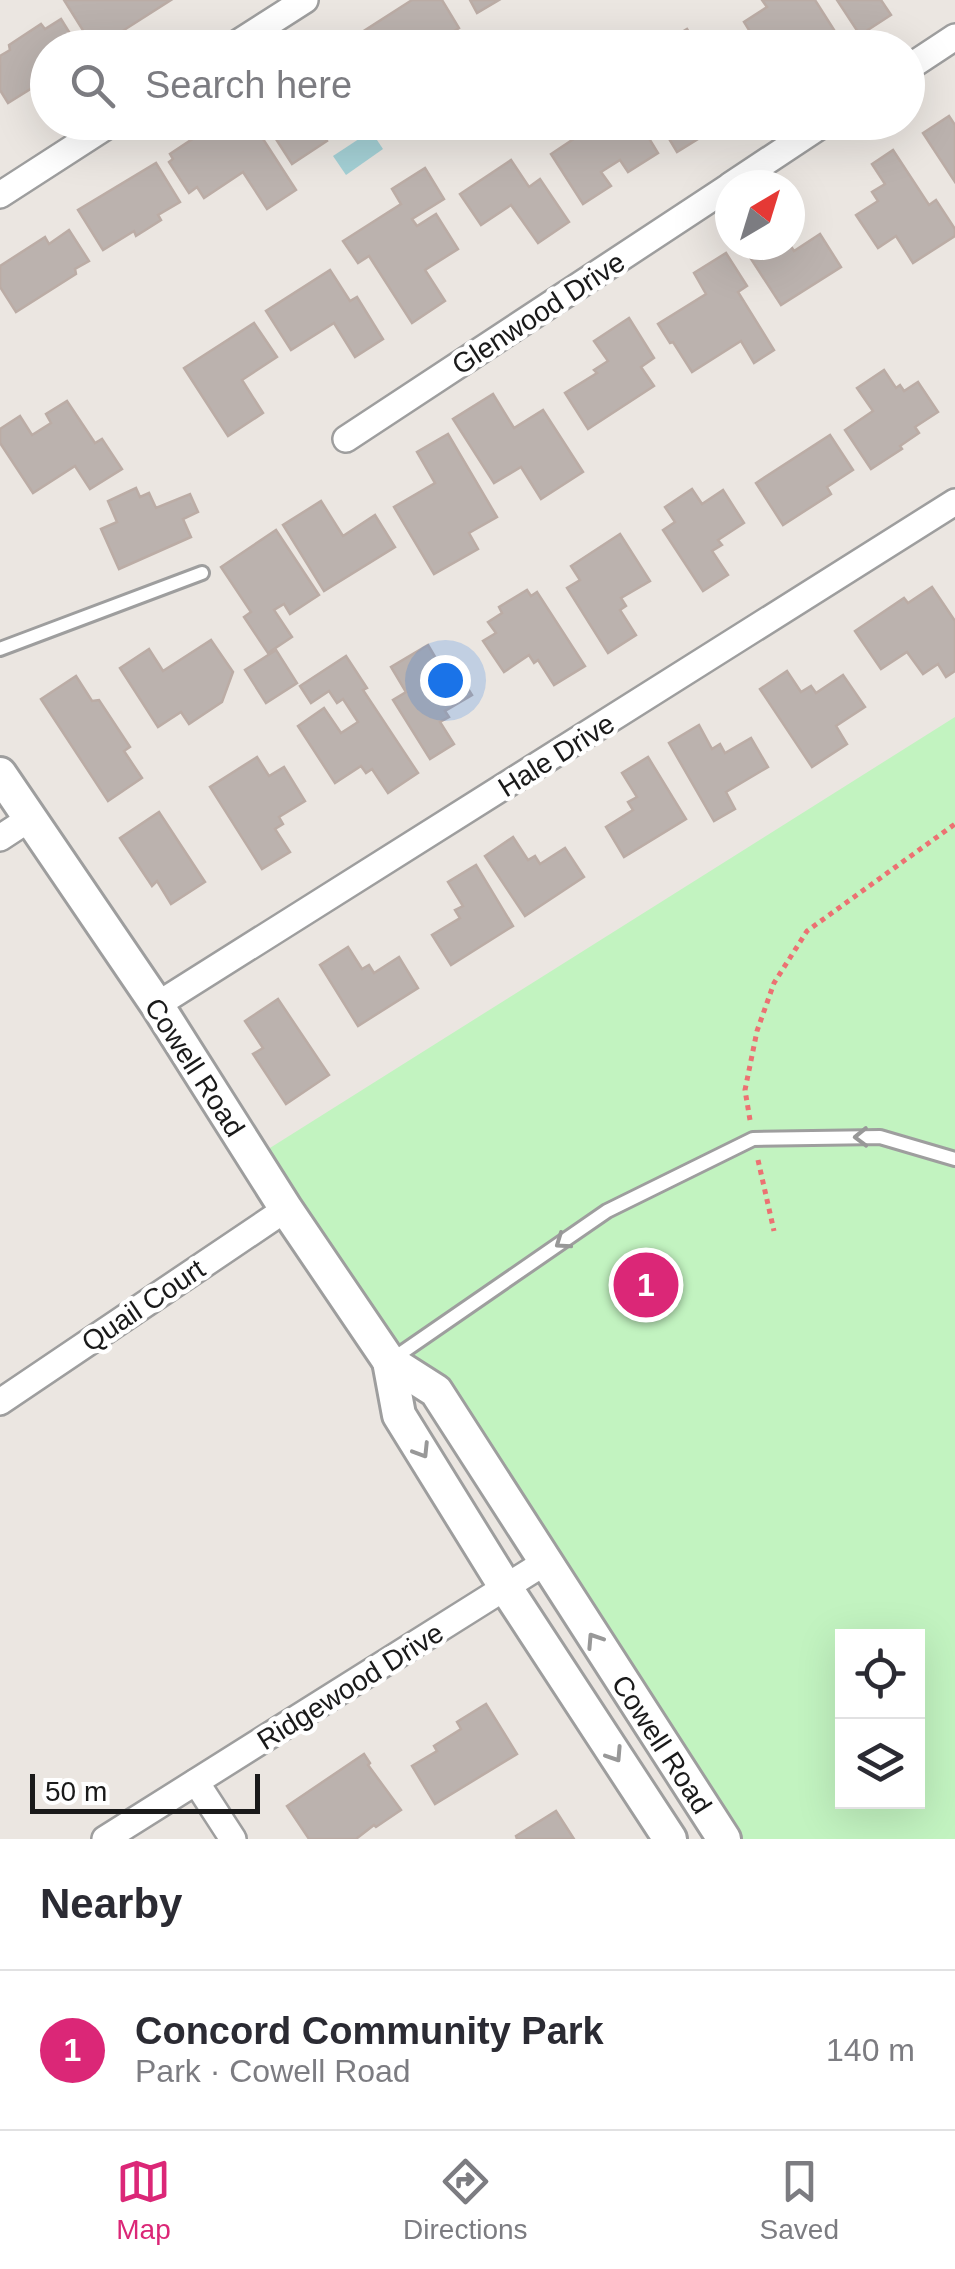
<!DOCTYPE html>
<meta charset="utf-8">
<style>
body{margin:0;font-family:Arial,sans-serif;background:#f7f7f7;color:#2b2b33}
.controls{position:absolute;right:30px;bottom:30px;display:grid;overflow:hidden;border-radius:0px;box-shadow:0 10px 40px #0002}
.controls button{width:90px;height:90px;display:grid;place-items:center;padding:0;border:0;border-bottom:2px solid #e1e1e2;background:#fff;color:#2b2b33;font:50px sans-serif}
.compass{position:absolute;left:715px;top:170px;width:90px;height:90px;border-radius:50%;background:#fff;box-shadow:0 10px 40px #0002;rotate:38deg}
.scale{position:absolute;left:30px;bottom:25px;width:230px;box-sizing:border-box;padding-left:10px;border:5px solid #1a1a1a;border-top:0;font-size:28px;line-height:35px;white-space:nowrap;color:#1a1a1a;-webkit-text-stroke:8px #fff;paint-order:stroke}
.you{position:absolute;left:445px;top:680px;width:35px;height:35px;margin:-25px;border:8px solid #fff;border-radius:50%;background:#1a73e8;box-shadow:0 0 0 15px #1a73e833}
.badge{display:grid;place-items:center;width:65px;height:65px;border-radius:50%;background:#db2777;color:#fff;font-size:32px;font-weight:700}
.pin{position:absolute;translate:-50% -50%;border:5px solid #fff;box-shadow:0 2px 10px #0006}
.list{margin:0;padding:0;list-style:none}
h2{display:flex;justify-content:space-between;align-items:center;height:130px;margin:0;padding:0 40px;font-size:42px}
h2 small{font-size:32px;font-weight:400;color:#7c7c81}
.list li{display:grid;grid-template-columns:65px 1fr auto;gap:30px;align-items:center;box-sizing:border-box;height:160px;padding:0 40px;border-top:2px solid #e1e1e2}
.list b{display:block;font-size:38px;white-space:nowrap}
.list p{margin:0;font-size:32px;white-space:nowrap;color:#7c7c81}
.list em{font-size:32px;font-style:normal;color:#7c7c81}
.icon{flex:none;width:55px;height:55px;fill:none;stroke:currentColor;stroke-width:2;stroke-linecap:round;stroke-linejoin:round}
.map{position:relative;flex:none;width:955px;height:1839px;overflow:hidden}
.search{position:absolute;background:#fff;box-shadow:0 10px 40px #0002;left:30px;right:30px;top:30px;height:110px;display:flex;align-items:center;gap:25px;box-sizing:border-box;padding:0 35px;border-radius:55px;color:#7c7c81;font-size:38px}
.sheet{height:290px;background:#fff}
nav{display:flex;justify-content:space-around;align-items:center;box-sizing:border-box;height:140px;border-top:2px solid #e1e1e2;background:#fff;font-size:28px;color:#7c7c81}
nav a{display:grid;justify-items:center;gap:5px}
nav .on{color:#db2777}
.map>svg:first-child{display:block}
.park{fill:#c2f3c0;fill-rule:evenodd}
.water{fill:#a4d0d5}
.building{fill:#bbb2ae;stroke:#bbaca5;stroke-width:2.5}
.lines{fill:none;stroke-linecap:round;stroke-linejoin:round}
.service-casing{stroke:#9e9e9e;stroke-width:18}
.minor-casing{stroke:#9e9e9e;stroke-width:30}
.tertiary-casing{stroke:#9e9e9e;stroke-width:38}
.path{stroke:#ec7172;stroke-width:5;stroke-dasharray:5 5;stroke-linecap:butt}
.service{stroke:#fff;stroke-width:12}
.minor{stroke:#fff;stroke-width:25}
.tertiary{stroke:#fff;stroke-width:32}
.oneway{stroke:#989898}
.labels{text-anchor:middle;stroke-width:9;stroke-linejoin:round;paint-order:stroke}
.street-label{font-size:28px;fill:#1a1a1a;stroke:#fff}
</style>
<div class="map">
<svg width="955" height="1839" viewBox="0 0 955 1839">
<rect width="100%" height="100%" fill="#ebe6e1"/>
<path class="park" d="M955 717V1839H724L436 1391 389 1361 254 1158ZM842 1636H918V1802H842Z"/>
<path class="water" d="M371 131 383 149 346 175 333 156Z"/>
<g class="building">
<path d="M64 0H171L124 30 128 36 110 48H94Z"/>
<path d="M412 0H442L459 28 427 48H363L356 36Z"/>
<path d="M470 0H499L477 13Z"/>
<path d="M762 0H815L843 44 838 48H808L802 39 795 44 789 34 769 48H760L744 22 767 7Z"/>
<path d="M837 0H881L891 15 860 35Z"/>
<path d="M61 19 79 48H48V78L8 103 0 90V56L10 50 9 45 41 24 45 29Z"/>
<path d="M687 29 699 48H663L661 45Z"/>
<path d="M949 116 955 125V182L923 133Z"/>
<path d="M218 122H252L296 190 267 209 243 172 204 198 197 187 189 193 169 162 173 159 170 154Z"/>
<path d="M265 122H315L327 141 292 164Z"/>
<path d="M319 122H351L328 137Z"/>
<path d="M599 122H639L658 153 628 172 620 160 601 172 611 186 583 204 551 154Z"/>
<path d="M659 122H699L706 134 677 152Z"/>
<path d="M893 150 929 205 936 200 955 229V236L913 263 896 236 878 248 856 215 878 201 872 192 885 184 872 164Z"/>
<path d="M511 160 529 187 540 179 569 222 538 243 511 205 481 225 460 194Z"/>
<path d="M156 163 180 202 158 215 161 220 136 236 134 231 103 250 78 210Z"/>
<path d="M425 168 444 199 412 219 417 226 436 214 458 249 425 270 445 301 412 323 369 256 358 263 343 241 401 204 392 189Z"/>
<path d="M69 230 89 261 75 269 76 274 16 312 0 287V266L45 237 49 244Z"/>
<path d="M820 234 841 267 781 305 742 245H782L784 249 790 245 794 251Z"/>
<path d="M726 253 747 286 738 292 774 350 754 363 741 341 692 372 673 342 670 343 658 324 706 294 694 273Z"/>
<path d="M330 270 350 301 357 297 383 339 355 357 334 323 291 350 266 311Z"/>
<path d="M629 318 654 358 641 367 654 386 588 429 565 393 597 373 594 370 608 361 594 341Z"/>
<path d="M254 323 277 357 242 380 263 413 228 436 184 368Z"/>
<path d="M884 370 896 388 900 385 904 391 918 382 938 412 915 427 919 433 900 446 902 449 871 469 845 430 873 411 857 388Z"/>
<path d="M493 394 514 428 543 410 583 472 541 499 521 467 494 483 453 419Z"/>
<path d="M67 401 95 443 102 439 122 469 90 489 75 466 33 493 0 443V429L20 416 32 435 51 423 46 414Z"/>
<path d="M448 434 497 517 469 533 478 549 434 574 394 507 435 483 417 452Z"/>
<path d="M830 435 853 470 827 487 831 494 783 525 756 483Z"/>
<path d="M136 488 140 497 149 493 156 508 190 494 198 512 183 519 191 537 119 569 101 529 117 522 108 501Z"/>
<path d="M692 489 702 504 723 490 744 523 718 540 722 545 712 551 728 575 703 591 663 530 675 522 665 507Z"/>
<path d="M321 501 343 536 375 515 395 547 324 591 283 525Z"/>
<path d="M276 530 319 595 290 614 284 604 274 610 292 637 268 653 244 617 251 612 221 567Z"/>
<path d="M620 534 650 581 621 598 626 606 620 610 636 635 608 653 567 588 580 580 571 566Z"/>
<path d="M932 587 955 621V671L946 677 938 664 923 674 907 652 881 669 855 631 904 598 908 603Z"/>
<path d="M527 590 531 596 537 592 585 666 554 685 538 660 534 663 529 655 504 672 483 641 496 633 488 622 502 613 499 607Z"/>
<path d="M211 640 233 672 222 702 189 724 181 712 158 727 120 668 149 649 163 671Z"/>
<path d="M428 645 441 667 451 661 472 695 445 711 449 717 440 722 454 744 430 759 393 700 406 692 391 667Z"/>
<path d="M276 650 297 683 266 703 245 670Z"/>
<path d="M346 656 367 688 363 690 418 773 388 793 372 769 366 773 361 766 335 783 298 726 324 708 341 733 358 722 343 699 337 703 329 691 311 703 300 686Z"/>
<path d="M787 671 801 692 811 686 816 693 843 675 865 707 836 726 847 744 812 767 760 689Z"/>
<path d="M76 676 92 701 99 700 130 747 124 751 142 778 108 801 41 699Z"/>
<path d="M699 725 712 749 720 744 725 753 751 738 768 767 726 792 735 809 714 821 669 743Z"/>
<path d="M257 757 269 776 284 767 305 801 279 817 283 824 275 829 290 852 262 869 210 787Z"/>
<path d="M648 757 686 819 624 857 606 827 633 810 628 802 637 797 622 773Z"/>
<path d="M159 812 205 882 171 904 157 881 152 886 120 838Z"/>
<path d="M513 837 528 860 535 856 540 864 565 848 584 877 525 916 485 856Z"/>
<path d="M476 865 513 926 451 965 432 935 460 918 455 910 463 906 448 882Z"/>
<path d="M348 947 362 969 369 965 374 973 399 957 418 988 358 1026 320 965Z"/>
<path d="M278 999 329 1075 286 1104 253 1054 263 1048 245 1021Z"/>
<path d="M486 1704 517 1754 435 1804 412 1766 437 1751 434 1746 461 1729 457 1722Z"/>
<path d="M364 1754 370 1763 368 1765 401 1810 376 1827 374 1825 356 1839H309L287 1806Z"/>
<path d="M556 1811 574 1839H517L516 1836Z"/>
</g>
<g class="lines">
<g class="service-casing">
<g id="service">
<path d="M0 649 202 573"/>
<path d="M394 1358 607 1211 753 1139 880 1137 955 1159"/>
</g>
</g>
<g class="minor-casing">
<g id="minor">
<path d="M230 48 305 0"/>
<path d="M908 68 955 37"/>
<path d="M731 185 826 122"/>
<path d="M0 195 113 122"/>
<path d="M346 439 730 186"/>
<path d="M0 838 29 819"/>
<path d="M157 1005 955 502"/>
<path d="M0 1402 286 1209"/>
<path d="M196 1782 233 1839"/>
<path d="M105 1839 544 1563"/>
</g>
</g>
<g class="tertiary-casing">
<g id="tertiary">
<path d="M0 774 157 1005 286 1209 389 1361 436 1391 724 1839"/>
<path d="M389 1361 399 1415 506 1588 670 1839"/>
</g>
</g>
<g class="path">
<path d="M750 1120 745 1090 757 1031 774 983 807 931 955 824"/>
<path d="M758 1160 774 1231"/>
</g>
<use href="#service" class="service"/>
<use href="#minor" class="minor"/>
<use href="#tertiary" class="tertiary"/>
</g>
<defs><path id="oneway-chevron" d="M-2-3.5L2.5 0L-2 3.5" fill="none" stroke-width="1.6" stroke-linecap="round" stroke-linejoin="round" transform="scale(2.5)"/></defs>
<g class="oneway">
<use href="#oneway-chevron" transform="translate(861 1137) rotate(179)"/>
<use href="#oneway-chevron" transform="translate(562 1242) rotate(145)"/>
<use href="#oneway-chevron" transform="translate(422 1451) rotate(58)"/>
<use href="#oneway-chevron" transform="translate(594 1640) rotate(-123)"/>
<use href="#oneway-chevron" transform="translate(615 1755) rotate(57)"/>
</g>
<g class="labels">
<g class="street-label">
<text transform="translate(538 313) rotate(-33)" y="10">Glenwood Drive</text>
<text transform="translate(556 755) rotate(-32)" y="10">Hale Drive</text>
<text transform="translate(195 1067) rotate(57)" y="10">Cowell Road</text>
<text transform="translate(143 1305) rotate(-34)" y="10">Quail Court</text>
<text transform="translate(350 1686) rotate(-32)" y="10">Ridgewood Drive</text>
<text transform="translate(662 1744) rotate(57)" y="10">Cowell Road</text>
</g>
</g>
</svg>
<div class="controls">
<button><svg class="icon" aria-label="locate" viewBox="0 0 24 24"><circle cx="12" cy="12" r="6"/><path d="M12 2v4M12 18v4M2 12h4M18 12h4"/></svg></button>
<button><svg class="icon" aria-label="layers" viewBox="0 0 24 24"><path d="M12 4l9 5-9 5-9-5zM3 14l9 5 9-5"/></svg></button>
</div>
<svg class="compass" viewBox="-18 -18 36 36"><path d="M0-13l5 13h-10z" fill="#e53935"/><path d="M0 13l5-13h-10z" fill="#7c7c81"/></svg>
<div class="scale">50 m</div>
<div class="you"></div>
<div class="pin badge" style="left:646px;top:1285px">1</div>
<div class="search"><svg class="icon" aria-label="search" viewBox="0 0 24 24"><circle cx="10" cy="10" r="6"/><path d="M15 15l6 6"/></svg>Search here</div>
</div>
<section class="sheet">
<h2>Nearby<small></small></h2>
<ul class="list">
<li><span class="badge">1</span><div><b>Concord Community Park</b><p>Park · Cowell Road</p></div><em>140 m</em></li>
</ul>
</section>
<nav>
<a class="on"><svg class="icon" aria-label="map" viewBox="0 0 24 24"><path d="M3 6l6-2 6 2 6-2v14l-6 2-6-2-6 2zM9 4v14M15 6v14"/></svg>Map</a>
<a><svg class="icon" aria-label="directions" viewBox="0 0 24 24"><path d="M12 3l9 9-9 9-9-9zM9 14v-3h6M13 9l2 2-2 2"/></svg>Directions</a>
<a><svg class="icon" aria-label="saved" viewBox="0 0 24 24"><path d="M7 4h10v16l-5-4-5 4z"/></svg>Saved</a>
</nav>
